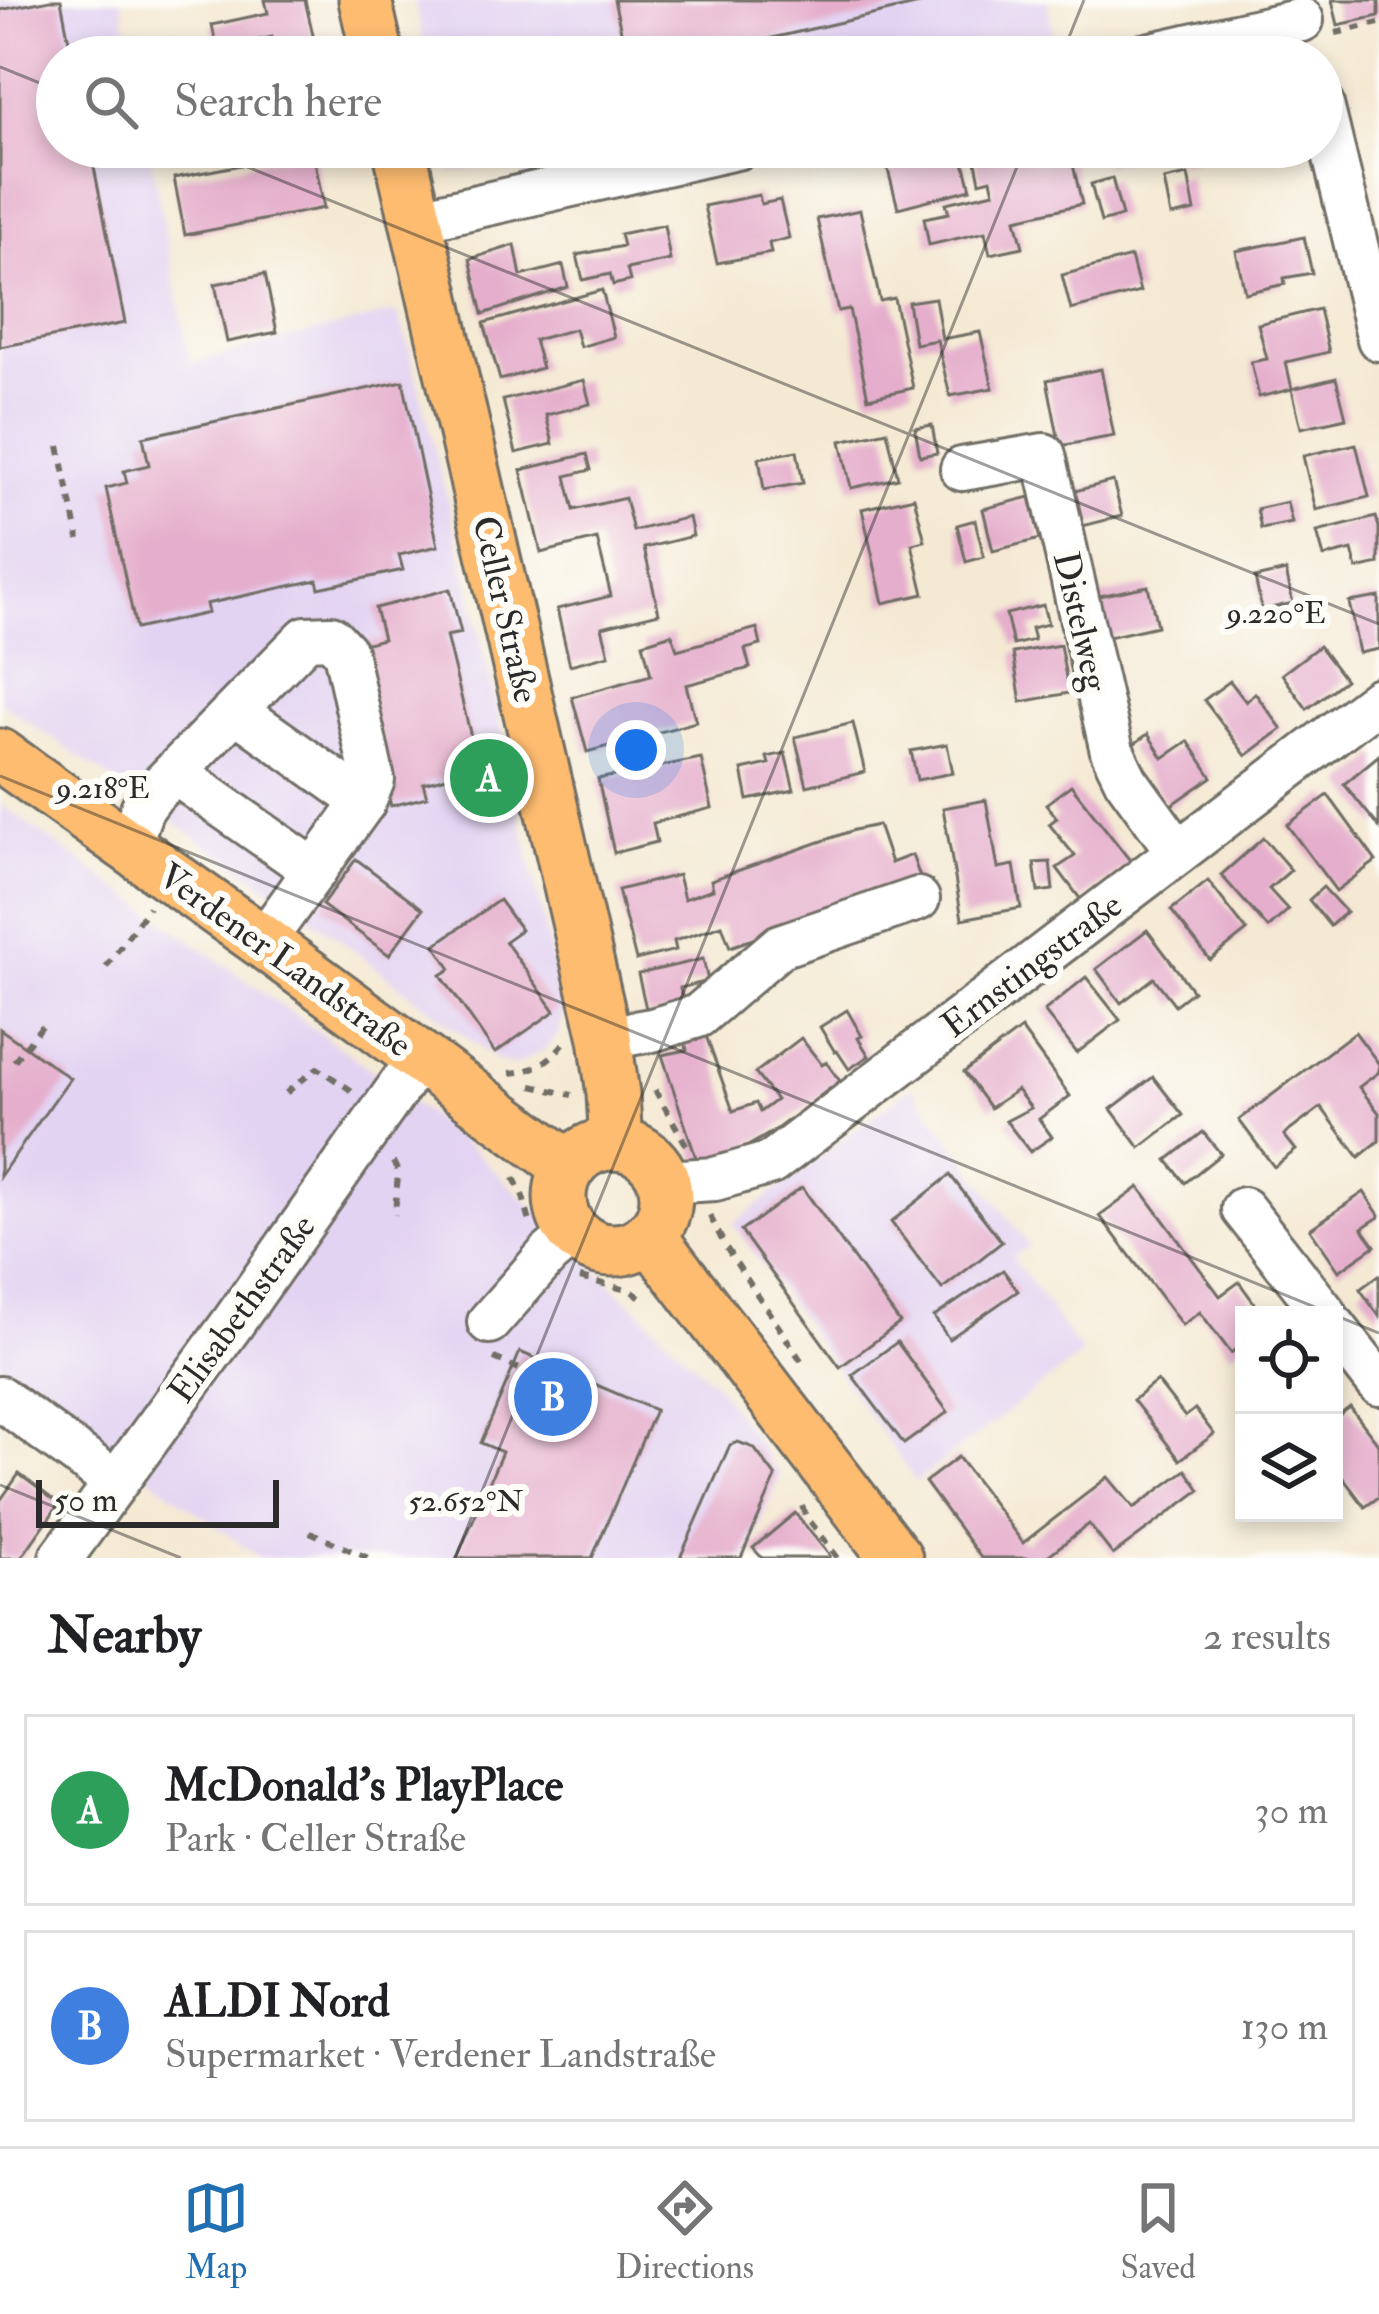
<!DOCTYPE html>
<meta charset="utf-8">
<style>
body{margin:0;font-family:"IM FELL Double Pica",serif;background:#f2f2f2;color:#202124}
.controls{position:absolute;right:36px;bottom:36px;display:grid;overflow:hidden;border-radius:0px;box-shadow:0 6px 18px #0003}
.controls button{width:108px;height:108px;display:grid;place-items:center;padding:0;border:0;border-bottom:3px solid #e0e0e0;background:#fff;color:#202124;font:60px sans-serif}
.scale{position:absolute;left:36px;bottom:30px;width:243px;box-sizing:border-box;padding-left:12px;border:6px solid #2b2b2b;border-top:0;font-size:33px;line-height:42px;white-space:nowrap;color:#2b2b2b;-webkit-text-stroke:9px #fdfcf7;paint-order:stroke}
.you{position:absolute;left:636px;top:750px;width:42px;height:42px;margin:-30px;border:9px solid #fff;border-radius:50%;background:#1a73e8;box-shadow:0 0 0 18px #1a73e833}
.badge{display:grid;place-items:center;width:78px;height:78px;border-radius:50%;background:#1f6fb2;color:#fff;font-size:39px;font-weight:700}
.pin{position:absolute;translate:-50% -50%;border:6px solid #fff;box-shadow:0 3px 12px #0006}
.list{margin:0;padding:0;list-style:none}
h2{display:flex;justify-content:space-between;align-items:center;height:156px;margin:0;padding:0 48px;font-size:51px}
h2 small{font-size:39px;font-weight:400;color:#757577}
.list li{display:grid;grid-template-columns:78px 1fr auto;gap:36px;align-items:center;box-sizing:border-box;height:192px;margin:0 24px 24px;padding:0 24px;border:3px solid #e0e0e0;border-radius:0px}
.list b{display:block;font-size:45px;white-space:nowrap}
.list p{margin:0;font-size:39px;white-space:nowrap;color:#757577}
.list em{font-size:39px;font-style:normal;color:#757577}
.icon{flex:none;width:66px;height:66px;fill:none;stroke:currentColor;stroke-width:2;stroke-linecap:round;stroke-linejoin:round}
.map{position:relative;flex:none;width:1379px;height:1558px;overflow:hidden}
.search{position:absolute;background:#fff;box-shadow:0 6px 18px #0003;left:36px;right:36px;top:36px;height:132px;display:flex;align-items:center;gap:30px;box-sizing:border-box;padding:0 42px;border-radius:66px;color:#757577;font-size:45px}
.sheet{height:588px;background:#fff}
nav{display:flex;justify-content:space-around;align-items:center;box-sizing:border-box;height:168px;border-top:3px solid #e0e0e0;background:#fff;font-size:33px;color:#757577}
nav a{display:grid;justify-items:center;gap:6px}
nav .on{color:#1f6fb2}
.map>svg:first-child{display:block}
.built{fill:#e3d3f2}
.building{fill:#e5aecc}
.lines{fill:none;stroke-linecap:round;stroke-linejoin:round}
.minor-casing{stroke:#716e66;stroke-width:48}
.major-casing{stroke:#716e66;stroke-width:57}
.path{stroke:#716e66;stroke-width:6;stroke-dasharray:9 9;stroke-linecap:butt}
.minor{stroke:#fff;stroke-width:42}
.major{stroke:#fdbc70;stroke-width:51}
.ticks{fill:none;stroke:#2b2b2b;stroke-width:3;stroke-opacity:0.45}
.labels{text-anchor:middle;stroke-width:12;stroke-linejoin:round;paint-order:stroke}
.street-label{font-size:36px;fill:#2b2b2b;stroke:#fdfcf7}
.ticks-label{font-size:30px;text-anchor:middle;fill:#2b2b2b;stroke:#fdfcf7;stroke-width:12;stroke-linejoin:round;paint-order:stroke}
</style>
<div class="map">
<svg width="1379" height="1558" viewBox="0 0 1379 1558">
<rect width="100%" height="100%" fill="#fdfcf7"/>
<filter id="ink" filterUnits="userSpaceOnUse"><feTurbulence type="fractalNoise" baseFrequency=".00833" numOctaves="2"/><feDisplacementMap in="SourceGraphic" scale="24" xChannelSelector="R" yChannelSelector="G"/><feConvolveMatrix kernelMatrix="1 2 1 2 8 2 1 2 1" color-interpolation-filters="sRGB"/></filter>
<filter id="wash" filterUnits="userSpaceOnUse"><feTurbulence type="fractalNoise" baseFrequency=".004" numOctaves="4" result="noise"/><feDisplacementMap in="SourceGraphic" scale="48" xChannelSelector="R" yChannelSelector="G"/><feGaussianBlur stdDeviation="2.7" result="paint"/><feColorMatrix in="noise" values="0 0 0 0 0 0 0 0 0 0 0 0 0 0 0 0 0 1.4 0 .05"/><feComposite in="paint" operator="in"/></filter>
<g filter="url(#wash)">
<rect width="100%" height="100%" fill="#f4e9d3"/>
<g class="built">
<path d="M0 0H121L132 57H57V147H149L190 363 397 312 408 345 467 576 563 1010 558 1034 545 1049 514 1065 498 1061 308 915 0 702Z"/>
<path d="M414 0H1047L1057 56 427 57Z"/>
<path d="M447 147H671L524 182 519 160 453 172Z"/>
<path d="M0 804 367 1067 474 1151 715 1384 780 1476 746 1558H256V1555L0 1367Z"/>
<path d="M912 1087 1029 1246 1012 1257 1082 1354 916 1482 733 1224Z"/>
</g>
<g id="blocks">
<g class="building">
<path d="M50 0H61L72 57H57V147H90L125 323 0 347V10Z"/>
<path d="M265 0H305L315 44 277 53 272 37 217 49 212 25 268 13Z"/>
<path d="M614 0H928V2L690 57H627Z"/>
<path d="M1332 0H1379V16L1338 25Z"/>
<path d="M960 147 971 189 898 208 887 166Z"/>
<path d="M973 147H1069L1082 204 1016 219 1023 247 990 254 985 232 929 245 924 218 949 213 946 203 994 192 991 179 980 182Z"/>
<path d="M1101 147H1142L1144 154 1105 164Z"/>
<path d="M1174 147H1220L1221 154 1177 162Z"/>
<path d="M313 151 324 208 185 235 174 178Z"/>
<path d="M1188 175 1195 211 1171 216 1164 180Z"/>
<path d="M1112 178 1122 216 1101 222 1091 184Z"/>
<path d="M759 195 761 204 780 200 789 238 769 243 771 253 717 263 704 206Z"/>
<path d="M860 210 880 301 894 298 913 388 868 398 849 309 838 311 817 219Z"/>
<path d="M664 225 670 260 627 269 630 281 613 285 610 274 583 280 577 255 623 246 620 234Z"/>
<path d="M1304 237 1312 273 1284 278 1285 284 1245 293 1236 251Z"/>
<path d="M515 245 521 276 563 265 568 287 483 314 470 259Z"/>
<path d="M1131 257 1140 292 1071 310 1062 275Z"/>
<path d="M265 274 277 332 227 342 215 284Z"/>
<path d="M602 290 614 337 580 347 575 329 534 340 542 368 500 380 484 323Z"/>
<path d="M935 298 942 339 980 332 993 388 950 396 937 340 915 344 908 302Z"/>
<path d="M1319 309 1329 352 1286 362 1292 389 1336 378 1346 418 1301 428 1292 389 1259 397 1251 362 1267 359 1258 324Z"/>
<path d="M1101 369 1114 436 1060 446 1047 380Z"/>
<path d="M584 380 590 404 546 415 553 444 516 453 503 400Z"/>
<path d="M403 381 438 546 399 555 403 570 319 588 317 580 206 604 208 613 136 629 106 488 127 483 124 471 149 465 143 437Z"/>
<path d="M932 425 937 453 920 456 915 428Z"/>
<path d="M887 431 898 478 851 488 841 441Z"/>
<path d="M1356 444 1369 497 1316 510 1303 456Z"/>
<path d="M797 451 803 483 764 490 759 458Z"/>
<path d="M587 454 591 470 566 476 574 510 625 498 633 531 689 517 693 536 644 548 659 613 602 627 609 655 570 665 557 609 611 596 597 539 541 553 521 470Z"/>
<path d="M1113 481 1122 516 1079 527 1071 492Z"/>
<path d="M914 497 925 541 912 544 924 594 883 603 862 509Z"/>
<path d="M1030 497 1040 539 993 551 983 509Z"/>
<path d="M1287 502 1292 523 1261 529 1257 509Z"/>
<path d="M1376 517 1379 527V564L1357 569 1352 550 1324 557 1317 532Z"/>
<path d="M975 520 984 557 966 562 957 525Z"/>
<path d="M1286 571 1293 603 1262 610 1255 578Z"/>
<path d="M1148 586 1157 626 1104 638 1095 597Z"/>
<path d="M450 589 461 633 446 636 479 769 423 783 427 797 391 806 351 647 383 639 375 608Z"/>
<path d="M1379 597V649L1359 653 1349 602Z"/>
<path d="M1043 605 1048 624 1031 628 1034 640 1013 645 1006 614Z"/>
<path d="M757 628 761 645 745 649 750 668 686 685 696 722 587 752 572 697 651 675 643 643 672 634 677 650Z"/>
<path d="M1060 645 1069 693 1021 702 1013 653Z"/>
<path d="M1319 646 1345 680 1307 709 1282 674Z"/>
<path d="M1230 681 1246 702 1255 693 1282 729 1246 756 1204 700Z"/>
<path d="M853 723 865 772 807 786 795 737Z"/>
<path d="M1148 734 1163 758 1188 741 1212 777 1169 807 1128 748Z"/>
<path d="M947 744 953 773 917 780 911 751Z"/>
<path d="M785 753 794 790 748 800 742 770 769 764 767 757Z"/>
<path d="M1379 755V827L1344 784Z"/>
<path d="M701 758 712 808 653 823 657 842 614 853 598 779Z"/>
<path d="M1071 785 1132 863 1081 900 1057 868 1075 856 1049 824 1057 818 1046 804Z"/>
<path d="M1328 795 1376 861 1336 891 1287 825Z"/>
<path d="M986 800 998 868 1014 865 1021 908 962 919 943 808Z"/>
<path d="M878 825 891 863 912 855 921 880 730 947 722 925 674 941 676 950 636 960 618 890 678 875 684 899 713 889 711 880 854 830Z"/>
<path d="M1263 838 1291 870 1269 889 1288 910 1268 928 1221 875Z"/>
<path d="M356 859 423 909 389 955 322 905Z"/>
<path d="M1050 862 1053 890 1038 892 1034 863Z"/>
<path d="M1208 881 1247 931 1210 960 1171 910Z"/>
<path d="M1323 887 1346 912 1330 926 1309 900Z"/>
<path d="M499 900 521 930 505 941 555 1011 495 1053 441 975 451 969 435 945Z"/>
<path d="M1147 930 1193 991 1175 1005 1154 978 1121 1003 1096 969Z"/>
<path d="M703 959 708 981 680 988 684 1009 648 1017 638 974Z"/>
<path d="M1086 977 1120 1020 1077 1053 1044 1011Z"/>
<path d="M847 1010 862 1036 858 1038 869 1056 849 1069 837 1051 835 1052 820 1027Z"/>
<path d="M0 1029 70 1078 0 1176Z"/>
<path d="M1021 1029 1070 1096 1039 1119 1052 1137 1030 1152 1006 1121 1031 1108 1017 1090 990 1108 964 1072Z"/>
<path d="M704 1030 733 1111 756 1103 760 1112 776 1100 755 1073 801 1038 822 1065 826 1062 840 1081 774 1131 701 1173 662 1055 687 1050 684 1036Z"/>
<path d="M1355 1032 1379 1064V1072L1359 1087 1379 1113V1141L1359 1157 1321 1107 1284 1135 1296 1150 1274 1167 1239 1120Z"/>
<path d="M1153 1077 1183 1115 1140 1148 1111 1109Z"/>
<path d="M1203 1132 1221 1154 1185 1183 1167 1160Z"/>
<path d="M950 1175 1002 1242 942 1289 891 1222Z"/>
<path d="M802 1187 900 1323 840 1367 741 1231Z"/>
<path d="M1139 1187 1220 1296 1239 1282 1263 1315H1244V1344L1231 1353 1200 1312 1182 1325 1100 1216Z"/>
<path d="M1364 1192 1379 1215V1217L1362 1228 1375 1246 1339 1271 1310 1229Z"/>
<path d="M1003 1270 1018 1291 949 1339 934 1317Z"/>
<path d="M1379 1275V1316L1360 1289Z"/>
<path d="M897 1342 948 1412 904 1444 852 1375Z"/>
<path d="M520 1352 655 1410 592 1558H457L502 1452 481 1443Z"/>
<path d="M1157 1381 1185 1417 1195 1409 1214 1434 1180 1460 1133 1400Z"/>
<path d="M1350 1407 1379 1445V1497L1365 1507 1334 1466V1419Z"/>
<path d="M738 1442 754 1448 776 1477 741 1558H680L730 1445Z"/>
<path d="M958 1457 1023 1543 1108 1477 1134 1508 1186 1470 1200 1490 1113 1555 1089 1524 1045 1558H981L925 1482Z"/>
<path d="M19 1474 59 1504 21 1558H0V1501Z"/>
<path d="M795 1513 830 1556 828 1558H762L753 1548Z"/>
</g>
</g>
</g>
<g filter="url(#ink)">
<use href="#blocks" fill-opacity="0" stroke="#716e66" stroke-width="3"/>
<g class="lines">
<g class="minor-casing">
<g id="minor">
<path d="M1139 57 1302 20"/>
<path d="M1322 105 1379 339"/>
<path d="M416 220 740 147"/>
<path d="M962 469 1044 455 1112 751 1126 780 1178 852"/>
<path d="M236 711 364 802"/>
<path d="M175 773 315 871"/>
<path d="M129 846 142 809 153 794 306 638 331 637 345 652 373 780 364 802 263 942"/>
<path d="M605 1038 652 1030 698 1016 780 946 918 899"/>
<path d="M664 1182 715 1179 771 1163 1379 699"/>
<path d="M1243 1209 1326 1315"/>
<path d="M489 1322 548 1255 574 1233"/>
<path d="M1334 1326 1379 1384"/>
<path d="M0 1398 115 1482"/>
<path d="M61 1558 232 1324 420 1057"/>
</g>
</g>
<g class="major-casing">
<g id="major">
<path d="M365 0 378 57"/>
<path d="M399 147 605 1038 613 1094 616 1144"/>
<path d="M0 755 263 942 569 1167"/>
<circle cx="613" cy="1197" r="53"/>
<path d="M649 1235 896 1558"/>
</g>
</g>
<g class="path">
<path d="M1336 33 1379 23"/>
<path d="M59 446 79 540"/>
<path d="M106 967 149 907"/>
<path d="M14 1061 46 1021"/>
<path d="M510 1073C535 1071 548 1062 564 1043"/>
<path d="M532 1086 572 1095"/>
<path d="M655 1090 687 1146"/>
<path d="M286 1093 317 1068 354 1092"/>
<path d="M393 1162 398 1171 395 1215"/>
<path d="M514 1178 523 1197 530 1222"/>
<path d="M710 1216 725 1246 802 1362"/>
<path d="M580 1278 631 1291 646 1301"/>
<path d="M494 1358 535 1376"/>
<path d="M802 1506 806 1516 838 1558"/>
<path d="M310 1532 368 1558"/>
</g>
<use href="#minor" class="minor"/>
<use href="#major" class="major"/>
</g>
</g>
<path class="ticks" d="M1061 57 1084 0M0 67 57 90M198 147 1379 624M0 776 1379 1333M0 1485 181 1558M455 1558 1025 147"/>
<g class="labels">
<g class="street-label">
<text transform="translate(507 609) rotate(77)" y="13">Celler Straße</text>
<text transform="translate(1082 621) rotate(77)" y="13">Distelweg</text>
<text transform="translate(286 959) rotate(36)" y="13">Verdener Landstraße</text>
<text transform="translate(1031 964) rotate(-37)" y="13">Ernstingstraße</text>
<text transform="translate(241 1308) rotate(-54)" y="13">Elisabethstraße</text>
</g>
</g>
<g class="ticks-label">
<text x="1276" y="623">9.220°E</text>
<text x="103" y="798">9.218°E</text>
<text x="466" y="1511">52.652°N</text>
</g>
</svg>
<div class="controls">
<button><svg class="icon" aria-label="locate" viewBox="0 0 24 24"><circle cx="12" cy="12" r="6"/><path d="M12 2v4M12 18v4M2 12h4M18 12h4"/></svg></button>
<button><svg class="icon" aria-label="layers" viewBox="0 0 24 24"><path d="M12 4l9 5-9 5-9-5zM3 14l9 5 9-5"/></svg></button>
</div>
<div class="scale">50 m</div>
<div class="you"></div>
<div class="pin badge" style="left:489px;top:778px;background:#2e9e5b">A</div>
<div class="pin badge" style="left:553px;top:1397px;background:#3f7fe0">B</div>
<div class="search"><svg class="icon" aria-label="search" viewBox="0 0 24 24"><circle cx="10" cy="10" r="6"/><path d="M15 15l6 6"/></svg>Search here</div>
</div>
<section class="sheet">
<h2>Nearby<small>2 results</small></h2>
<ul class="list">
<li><span class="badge" style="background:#2e9e5b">A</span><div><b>McDonald's PlayPlace</b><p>Park · Celler Straße</p></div><em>30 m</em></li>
<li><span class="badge" style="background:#3f7fe0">B</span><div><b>ALDI Nord</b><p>Supermarket · Verdener Landstraße</p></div><em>130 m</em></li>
</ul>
</section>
<nav>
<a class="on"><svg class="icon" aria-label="map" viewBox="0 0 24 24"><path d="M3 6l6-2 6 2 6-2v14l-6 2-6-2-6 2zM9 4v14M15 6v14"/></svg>Map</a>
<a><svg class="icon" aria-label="directions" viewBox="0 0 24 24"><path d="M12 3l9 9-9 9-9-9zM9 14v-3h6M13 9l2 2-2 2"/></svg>Directions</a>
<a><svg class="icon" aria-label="saved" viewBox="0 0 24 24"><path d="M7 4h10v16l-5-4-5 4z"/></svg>Saved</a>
</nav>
